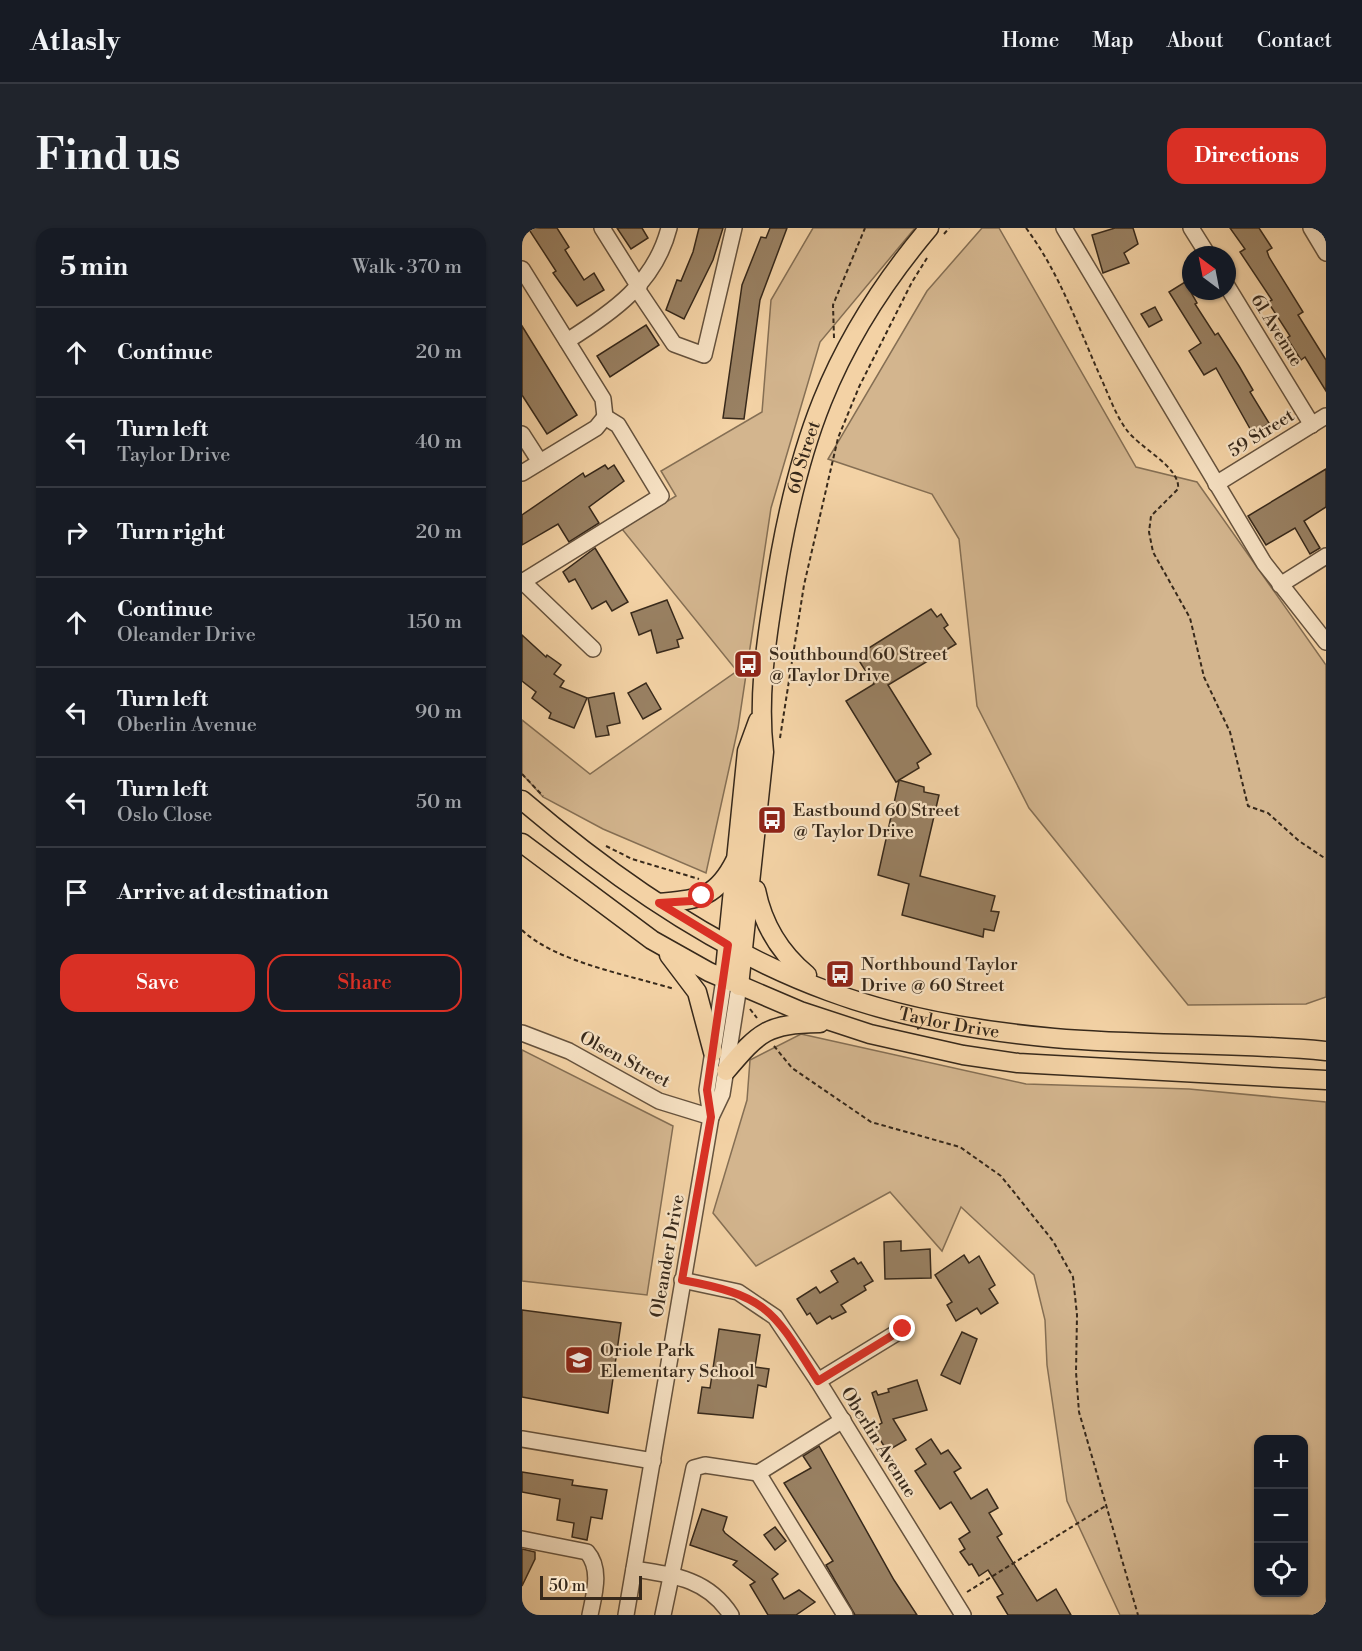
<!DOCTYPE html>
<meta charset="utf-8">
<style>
body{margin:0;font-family:"Libre Bodoni",serif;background:#20242c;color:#f1f3f6}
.controls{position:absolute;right:18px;bottom:18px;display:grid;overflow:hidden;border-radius:12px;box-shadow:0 2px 4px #0004}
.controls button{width:54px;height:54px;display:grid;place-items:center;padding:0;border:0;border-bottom:2px solid #363941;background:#171b24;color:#f1f3f6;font:30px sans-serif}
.compass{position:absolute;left:660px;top:18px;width:54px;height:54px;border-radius:50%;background:#171b24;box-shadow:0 2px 4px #0004;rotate:328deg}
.scale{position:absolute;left:18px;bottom:15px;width:102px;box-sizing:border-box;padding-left:6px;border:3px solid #37291b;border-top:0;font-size:16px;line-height:21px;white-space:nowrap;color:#37291b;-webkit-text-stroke:4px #f7e2c4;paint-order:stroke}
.stop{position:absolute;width:18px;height:18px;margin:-14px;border:4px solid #d93025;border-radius:50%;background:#fff}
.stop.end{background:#d93025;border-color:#fff;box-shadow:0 2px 6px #0008}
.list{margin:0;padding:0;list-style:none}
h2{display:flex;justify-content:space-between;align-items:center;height:78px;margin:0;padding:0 24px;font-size:26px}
h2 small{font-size:20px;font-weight:400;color:#9ea1a6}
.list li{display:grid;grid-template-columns:39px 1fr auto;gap:18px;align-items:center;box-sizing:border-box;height:90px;padding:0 24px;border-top:2px solid #363941}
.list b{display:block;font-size:22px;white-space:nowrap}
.list p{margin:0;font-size:20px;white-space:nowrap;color:#9ea1a6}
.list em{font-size:20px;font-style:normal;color:#9ea1a6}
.actions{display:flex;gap:12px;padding:18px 24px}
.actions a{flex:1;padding:14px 0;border:2px solid #d93025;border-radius:18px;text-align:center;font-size:21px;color:#d93025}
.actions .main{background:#d93025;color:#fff}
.icon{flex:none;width:33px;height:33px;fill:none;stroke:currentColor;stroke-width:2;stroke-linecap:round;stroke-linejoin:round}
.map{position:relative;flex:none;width:804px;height:1387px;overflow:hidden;border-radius:18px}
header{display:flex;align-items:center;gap:36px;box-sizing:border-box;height:84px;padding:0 30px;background:#171b24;border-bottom:2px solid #363941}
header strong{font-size:28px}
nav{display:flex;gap:33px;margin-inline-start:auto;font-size:21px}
.intro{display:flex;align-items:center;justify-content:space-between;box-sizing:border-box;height:144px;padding:0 36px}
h1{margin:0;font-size:42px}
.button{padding:15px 27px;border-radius:18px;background:#d93025;color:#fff;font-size:21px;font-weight:700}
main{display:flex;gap:36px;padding:0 36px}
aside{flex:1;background:#171b24;border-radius:18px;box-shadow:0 2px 4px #0004}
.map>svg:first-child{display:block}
.green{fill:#d3b58e;stroke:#856f54;stroke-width:1.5;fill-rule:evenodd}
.building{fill:#998163;stroke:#37291b;stroke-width:1.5}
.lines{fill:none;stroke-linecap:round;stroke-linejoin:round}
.minor-casing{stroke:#66533e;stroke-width:18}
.major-casing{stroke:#37291b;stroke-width:21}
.path{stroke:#37291b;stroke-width:2;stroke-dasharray:4.5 3;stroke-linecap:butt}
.minor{stroke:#f7e2c4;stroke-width:15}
.major{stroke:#f3d2a5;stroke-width:18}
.route{stroke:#d93025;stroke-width:8}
.labels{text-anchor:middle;stroke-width:4.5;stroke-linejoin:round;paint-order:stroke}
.street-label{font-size:18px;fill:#37291b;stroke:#f7e2c4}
.poi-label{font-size:18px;fill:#37291b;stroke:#f7e2c4;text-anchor:start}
</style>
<header>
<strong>Atlasly</strong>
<nav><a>Home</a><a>Map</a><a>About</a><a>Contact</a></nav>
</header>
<div class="intro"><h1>Find us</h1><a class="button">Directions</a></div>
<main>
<aside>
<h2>5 min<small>Walk · 370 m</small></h2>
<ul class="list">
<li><svg class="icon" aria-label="ahead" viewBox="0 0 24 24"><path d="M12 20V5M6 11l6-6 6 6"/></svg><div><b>Continue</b></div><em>20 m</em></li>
<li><svg class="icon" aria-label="left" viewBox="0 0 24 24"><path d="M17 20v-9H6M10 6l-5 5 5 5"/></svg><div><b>Turn left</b><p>Taylor Drive</p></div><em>40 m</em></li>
<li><svg class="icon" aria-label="right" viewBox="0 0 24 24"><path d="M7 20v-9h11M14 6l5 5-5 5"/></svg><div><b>Turn right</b></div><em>20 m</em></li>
<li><svg class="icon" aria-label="ahead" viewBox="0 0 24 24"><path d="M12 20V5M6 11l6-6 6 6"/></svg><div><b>Continue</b><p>Oleander Drive</p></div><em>150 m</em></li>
<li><svg class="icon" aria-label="left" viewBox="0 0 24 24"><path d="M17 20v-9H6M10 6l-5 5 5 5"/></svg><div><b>Turn left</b><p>Oberlin Avenue</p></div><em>90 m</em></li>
<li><svg class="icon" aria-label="left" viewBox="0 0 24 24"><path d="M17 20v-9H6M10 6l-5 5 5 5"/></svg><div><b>Turn left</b><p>Oslo Close</p></div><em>50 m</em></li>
<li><svg class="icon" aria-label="arrive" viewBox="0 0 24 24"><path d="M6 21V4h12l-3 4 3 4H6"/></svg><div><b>Arrive at destination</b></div></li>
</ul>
<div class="actions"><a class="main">Save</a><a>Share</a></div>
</aside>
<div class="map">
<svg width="804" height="1387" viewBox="0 0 804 1387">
<rect width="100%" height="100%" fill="#f3d2a5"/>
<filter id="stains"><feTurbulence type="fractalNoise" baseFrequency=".00333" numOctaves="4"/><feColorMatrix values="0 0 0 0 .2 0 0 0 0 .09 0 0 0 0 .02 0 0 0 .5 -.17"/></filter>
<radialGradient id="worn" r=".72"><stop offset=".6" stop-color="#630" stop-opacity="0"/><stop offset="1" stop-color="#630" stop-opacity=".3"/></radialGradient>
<g class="green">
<path d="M291 0H393L298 114 249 280 216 500 184 645 81 601 21 569 0 546V492L68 546 215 443 100 301 154 268 139 243 240 184 249 72Z"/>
<path d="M460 0H477L614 239 675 254 804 437V769L784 776 666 777 507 580 455 478 437 311 410 266 306 231 405 63Z"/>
<path d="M279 806 504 856 667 861 804 874V1387H598L545 1273 525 1137 523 1092 512 1047 439 979 420 1023 368 964 234 1038 191 985 225 872 228 832ZM736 1212H782V1364H736Z"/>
<path d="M0 822 151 898 125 1067 0 1053Z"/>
</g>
<g class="building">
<path d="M6 0H35L47 19 43 22 62 52 72 45 82 62 55 78 31 45 34 43Z"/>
<path d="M95 0H120L126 10 109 21Z"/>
<path d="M177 0H201L191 32 162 91 144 82 155 52 159 53 171 24Z"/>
<path d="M248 0H265L238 72 222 191 201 190 220 57 239 9 244 10Z"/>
<path d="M593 0H611L616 16 602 25 607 35 581 45 570 7Z"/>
<path d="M708 0H737L750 20 745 23 747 29 781 84 776 87 804 132V163L783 129 779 132 765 110 768 108 746 74 750 72 718 24 723 21Z"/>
<path d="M663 54 675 75 673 76 693 107 696 105 717 138 731 162 728 164 747 195 731 206 694 140 682 147 667 123 679 115 647 64Z"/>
<path d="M633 79 640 92 627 99 619 86Z"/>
<path d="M124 97 137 117 88 149 75 128Z"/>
<path d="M0 98 55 187 25 206 0 167Z"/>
<path d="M83 237 86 241 92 237 102 253 67 279 77 295 47 314 36 296 0 317V287L61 245 63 249Z"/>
<path d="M804 241V279L782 293 798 320 788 326 773 300 744 317 726 288Z"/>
<path d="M73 320 106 374 90 383 84 373 70 381 53 351 47 354 41 344Z"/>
<path d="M145 372 161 410 155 412 157 419 135 425 129 402 117 407 109 385Z"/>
<path d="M409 381 415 389 419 386 426 397 422 400 434 416 366 457 409 526 395 535 397 540 377 552 402 559V564L417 567 398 648 473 668 469 683 477 684 472 703 462 701 461 709 380 687 387 656 356 647 377 553 374 554 324 473 352 456 334 428Z"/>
<path d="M0 407 24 429 25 427 39 437 32 446 42 453 38 459 65 470 52 500 27 490 29 485 10 470 14 464 0 453Z"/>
<path d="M124 455 139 481 121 491 106 465Z"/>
<path d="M92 465 98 495 85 498 87 507 74 509 66 470Z"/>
<path d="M379 1013V1023L408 1021 409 1050 363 1051 362 1014Z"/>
<path d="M442 1027 447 1035 457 1028 473 1057 467 1061 476 1075 459 1086 455 1080 434 1093 425 1077 430 1074 413 1047Z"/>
<path d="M332 1030 336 1036 339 1034 351 1053 342 1058 344 1062 319 1077 324 1084 310 1091 308 1088 295 1096 288 1085 285 1087 275 1071 294 1059 298 1065 316 1054 309 1043Z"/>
<path d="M0 1082 99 1095 86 1185 0 1169Z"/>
<path d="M197 1101 238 1107 233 1139 247 1141 244 1159 236 1157 231 1190 176 1185 180 1159 188 1160Z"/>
<path d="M440 1104 455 1111 438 1156 419 1147Z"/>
<path d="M395 1152 405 1182 371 1191 384 1212 365 1223 351 1200 360 1195 350 1165 354 1163 356 1167 367 1164 366 1161Z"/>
<path d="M409 1211 419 1226 426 1222 439 1240 432 1244 449 1271 465 1261 476 1280 467 1285 480 1306 475 1309 515 1373 534 1361 549 1387H486L475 1369 481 1366 466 1342 457 1348 450 1336 447 1337 438 1324 443 1321 437 1311 448 1304 429 1274 418 1281 393 1243 404 1236 394 1221Z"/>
<path d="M297 1218 372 1352 395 1387H333L304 1337 311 1333 262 1255 289 1240 281 1228Z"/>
<path d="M0 1244 51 1252 50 1257 85 1262 80 1291 69 1289 65 1312 50 1309 52 1295 35 1292 38 1271 0 1264Z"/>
<path d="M180 1281 205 1289 201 1302 203 1305 256 1346 250 1351 262 1371 277 1362 293 1374 274 1387H246L228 1357 233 1354 211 1337 215 1333 168 1317Z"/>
<path d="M253 1299 264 1313 253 1322 242 1307Z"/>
<path d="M0 1321 13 1324V1331L0 1358Z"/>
</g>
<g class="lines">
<g class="minor-casing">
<g id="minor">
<path d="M80 0 117 59"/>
<path d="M542 0 742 335 804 414"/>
<path d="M669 0 686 27"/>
<path d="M789 0 804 25"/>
<path d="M0 41 81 171 83 189"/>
<path d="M705 58 790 197"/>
<path d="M115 61 152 116 182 127 212 0"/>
<path d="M45 113C91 84 133 55 147 0"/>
<path d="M0 206 18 234"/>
<path d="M0 245 74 200 83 189"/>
<path d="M694 256 804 188"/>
<path d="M0 353 71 421"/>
<path d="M0 354 139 268 96 197 83 189"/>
<path d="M758 357 804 328"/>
<path d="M0 805 47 823 137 873 189 889"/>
<path d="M189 889 185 862 202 751"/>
<path d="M160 1052 216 1064 253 1089 296 1153 441 1387"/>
<path d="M296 1153 381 1101"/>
<path d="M0 1211 131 1233"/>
<path d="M236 1245 323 1387"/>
<path d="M0 1311 65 1324C80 1341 72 1367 68 1387"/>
<path d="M112 1341C152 1347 186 1351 209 1387"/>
<path d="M104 1387 189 889 200 866 217 758"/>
<path d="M141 1387 172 1240 183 1237 236 1245 321 1192"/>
</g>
</g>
<g class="major-casing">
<g id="major">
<path id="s1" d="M0 572C90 649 194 722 306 763 378 790 456 803 532 810 622 818 714 814 804 823"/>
<path d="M0 615 130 712 187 744 278 783 348 806 441 827 496 835 804 852"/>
<path d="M234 662C241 697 257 724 285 747"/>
<path d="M137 675C176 671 194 671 213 633"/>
<path d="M147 727 175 764 191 824"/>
<path d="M202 751 225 523 236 493"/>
<path id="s2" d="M217 758 242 524C236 473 243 421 251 371 273 221 308 117 407 0"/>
<path d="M204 843C238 803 245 796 298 795"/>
</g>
</g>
<g class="path">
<path d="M504 0C537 44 556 98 578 148 586 165 593 186 604 201 617 220 659 239 656 261L629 288 627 304 631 324 668 390 682 449 708 504 726 578 746 585 777 613 804 631"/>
<path d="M422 6 427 0"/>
<path d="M312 110 311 77 343 0"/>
<path d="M258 510 282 357 316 210 337 159 390 54 405 30"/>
<path d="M0 546 21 568"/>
<path d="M84 618 110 631 177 651"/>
<path d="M0 702C33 734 107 747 152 761"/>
<path d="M228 781 235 790"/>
<path d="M252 818 270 840 349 894 438 919 479 948 531 1013 551 1049 555 1087 554 1144 557 1184 616 1387"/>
<path d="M445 1364 585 1277"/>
</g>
<use href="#minor" class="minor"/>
<use href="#major" class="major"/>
</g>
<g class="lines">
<path class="route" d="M180 668 169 673 137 675 206 717 185 862 189 889 160 1052C246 1068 251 1082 296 1153L381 1101"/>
</g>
<defs>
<g id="bus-square" transform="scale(1.5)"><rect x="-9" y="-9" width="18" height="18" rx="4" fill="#8f2418" stroke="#f7e2c4"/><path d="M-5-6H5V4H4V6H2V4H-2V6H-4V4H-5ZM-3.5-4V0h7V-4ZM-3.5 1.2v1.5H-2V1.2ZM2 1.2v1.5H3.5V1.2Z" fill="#fff"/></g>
<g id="school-square" transform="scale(1.5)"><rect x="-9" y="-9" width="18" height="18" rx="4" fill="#8f2418" stroke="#f7e2c4"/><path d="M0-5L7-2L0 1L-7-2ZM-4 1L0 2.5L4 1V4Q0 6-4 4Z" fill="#fff"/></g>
</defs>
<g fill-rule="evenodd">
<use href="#bus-square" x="226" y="436"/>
<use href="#bus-square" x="250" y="592"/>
<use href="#bus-square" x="318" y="746"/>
<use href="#school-square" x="57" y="1132"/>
</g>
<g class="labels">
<g class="street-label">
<text transform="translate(755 102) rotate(58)" y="6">61 Avenue</text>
<text transform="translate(739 205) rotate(-32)" y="6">59 Street</text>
<text dy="6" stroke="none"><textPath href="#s2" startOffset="534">60 Street</textPath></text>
<text dy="6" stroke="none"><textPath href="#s1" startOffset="488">Taylor Drive</textPath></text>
<text transform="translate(103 831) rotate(28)" y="6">Olsen Street</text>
<text transform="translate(145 1028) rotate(-80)" y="6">Oleander Drive</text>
<text transform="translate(357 1214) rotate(58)" y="6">Oberlin Avenue</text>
</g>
<g class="poi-label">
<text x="247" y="432">Southbound 60 Street<tspan x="247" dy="21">@ Taylor Drive</tspan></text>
<text x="271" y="588">Eastbound 60 Street<tspan x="271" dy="21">@ Taylor Drive</tspan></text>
<text x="339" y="742">Northbound Taylor<tspan x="339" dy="21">Drive @ 60 Street</tspan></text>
<text x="78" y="1128">Oriole Park<tspan x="78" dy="21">Elementary School</tspan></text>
</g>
</g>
<rect width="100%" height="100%" filter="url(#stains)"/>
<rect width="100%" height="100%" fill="url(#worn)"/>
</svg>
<div class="controls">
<button>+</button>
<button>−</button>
<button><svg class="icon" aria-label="locate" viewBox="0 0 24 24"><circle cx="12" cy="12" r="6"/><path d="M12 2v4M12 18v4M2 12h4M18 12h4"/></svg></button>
</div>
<svg class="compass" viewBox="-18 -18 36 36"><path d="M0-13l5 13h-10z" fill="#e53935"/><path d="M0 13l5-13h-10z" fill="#9ea1a6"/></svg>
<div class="scale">50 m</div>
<div class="stop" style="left:180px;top:668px"></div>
<div class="stop end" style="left:381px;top:1101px"></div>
</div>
</main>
